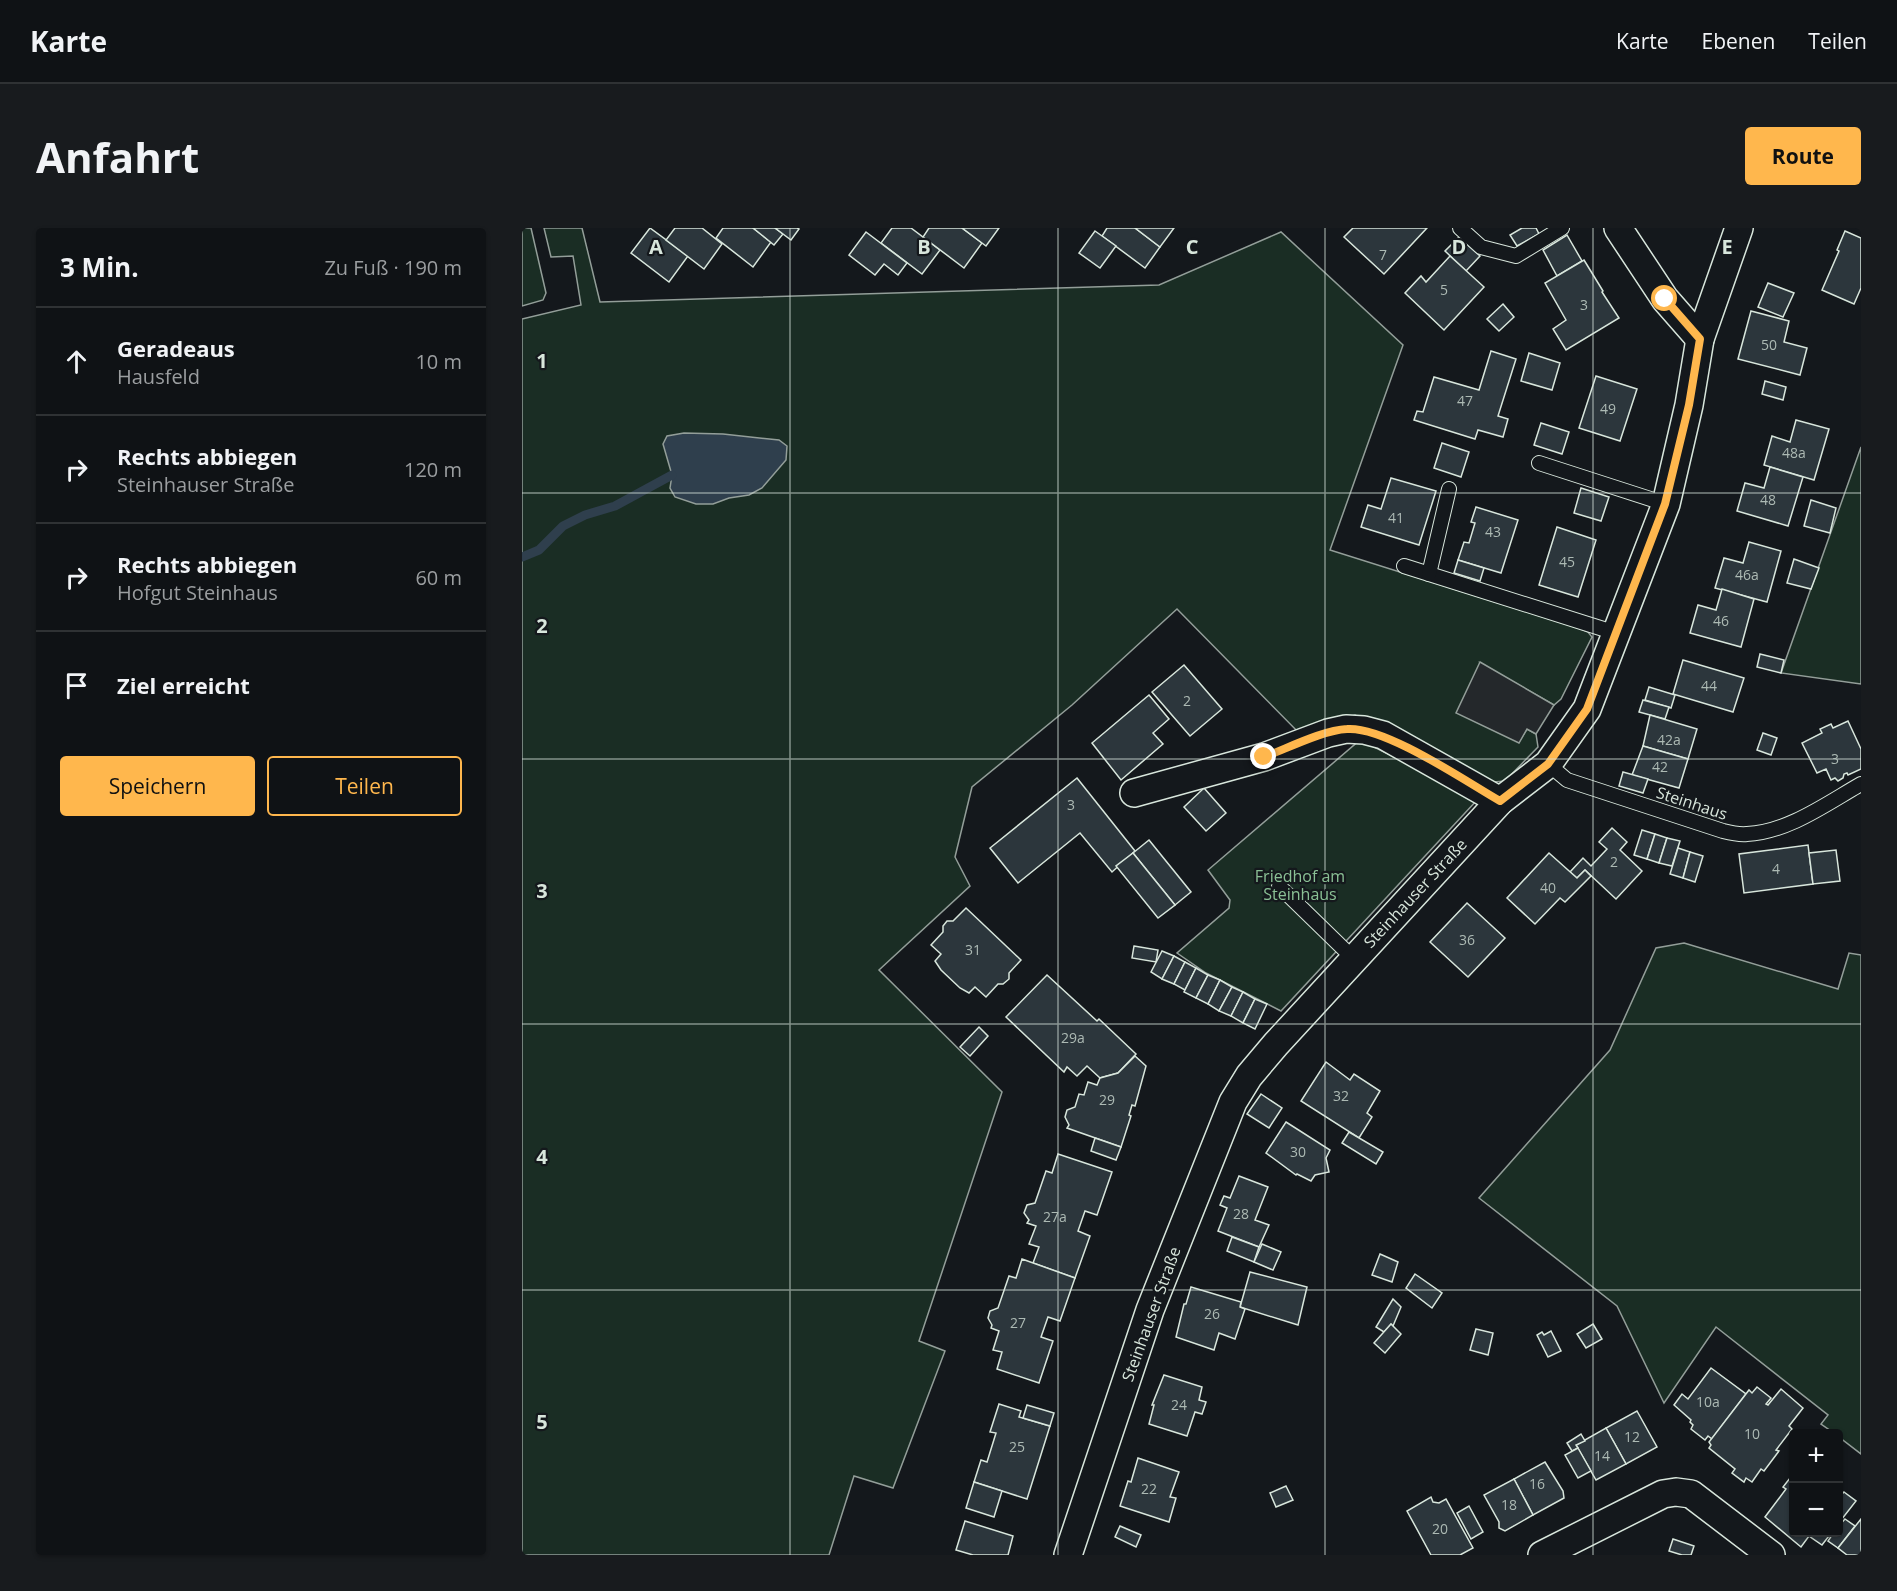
<!DOCTYPE html>
<html lang="de">
<meta charset="utf-8">
<style>
body{margin:0;font-family:"Open Sans",sans-serif;background:#181b1e;color:#f1f3f6}
.controls{position:absolute;right:18px;bottom:18px;display:grid;overflow:hidden;border-radius:6px;box-shadow:0 2px 4px #0004}
.controls button{width:54px;height:54px;display:grid;place-items:center;padding:0;border:0;border-bottom:2px solid #2f3234;background:#0f1215;color:#f1f3f6;font:30px sans-serif}
.stop{position:absolute;width:18px;height:18px;margin:-14px;border:4px solid #ffb74d;border-radius:50%;background:#fff}
.stop.end{background:#ffb74d;border-color:#fff;box-shadow:0 2px 6px #0008}
.list{margin:0;padding:0;list-style:none}
h2{display:flex;justify-content:space-between;align-items:center;height:78px;margin:0;padding:0 24px;font-size:26px}
h2 small{font-size:20px;font-weight:400;color:#9b9ea0}
.list li{display:grid;grid-template-columns:39px 1fr auto;gap:18px;align-items:center;box-sizing:border-box;height:108px;padding:0 24px;border-top:2px solid #2f3234}
.list b{display:block;font-size:22px;white-space:nowrap}
.list p{margin:0;font-size:20px;white-space:nowrap;color:#9b9ea0}
.list em{font-size:20px;font-style:normal;color:#9b9ea0}
.actions{display:flex;gap:12px;padding:18px 24px}
.actions a{flex:1;padding:14px 0;border:2px solid #ffb74d;border-radius:6px;text-align:center;font-size:21px;color:#ffb74d}
.actions .main{background:#ffb74d;color:#111}
.icon{flex:none;width:33px;height:33px;fill:none;stroke:currentColor;stroke-width:2;stroke-linecap:round;stroke-linejoin:round}
.map{position:relative;flex:none;width:1339px;height:1327px;overflow:hidden;border-radius:6px}
header{display:flex;align-items:center;gap:36px;box-sizing:border-box;height:84px;padding:0 30px;background:#0f1215;border-bottom:2px solid #2f3234}
header strong{font-size:28px}
nav{display:flex;gap:33px;margin-inline-start:auto;font-size:21px}
.intro{display:flex;align-items:center;justify-content:space-between;box-sizing:border-box;height:144px;padding:0 36px}
h1{margin:0;font-size:42px}
.button{padding:15px 27px;border-radius:6px;background:#ffb74d;color:#111;font-size:21px;font-weight:700}
main{display:flex;gap:36px;padding:0 36px}
aside{flex:1;background:#0f1215;border-radius:6px;box-shadow:0 2px 4px #0004}
.map>svg:first-child{display:block}
.green{fill:#1a2d24;stroke:#939e99;stroke-width:1.5}
.parking{fill:#24282b;stroke:#939e99;stroke-width:1.5}
.water{fill:#2f3f4d;stroke:#939e99;stroke-width:1.5}
.lines{fill:none;stroke-linecap:round;stroke-linejoin:round}
.stream{stroke:#2f3f4d;stroke-width:9}
.building{fill:#2c363c;stroke:#d8e6dc;stroke-width:1.5}
.service-casing{stroke:#d8e6dc;stroke-width:16}
.minor-casing{stroke:#d8e6dc;stroke-width:30}
.service{stroke:#14181c;stroke-width:14}
.minor{stroke:#14181c;stroke-width:27}
.route{stroke:#ffb74d;stroke-width:8}
.grid{fill:none;stroke:#d8e6dc;stroke-width:1.5;stroke-opacity:0.55}
.labels{text-anchor:middle;stroke-width:4.5;stroke-linejoin:round;paint-order:stroke}
.number-label{font-size:14px;fill:#adbab4}
.street-label{font-size:16px;fill:#d8e6dc;stroke:#14181c}
.park-label{font-size:16px;fill:#8ac095;stroke:#14181c}
.grid-label{font-size:20px;text-anchor:middle;font-weight:bold;fill:#d8e6dc;stroke:#14181c;stroke-width:4.5;stroke-linejoin:round;paint-order:stroke}
</style>
<header>
<strong>Karte</strong>
<nav><a>Karte</a><a>Ebenen</a><a>Teilen</a></nav>
</header>
<div class="intro"><h1>Anfahrt</h1><a class="button">Route</a></div>
<main>
<aside>
<h2>3 Min.<small>Zu Fuß · 190 m</small></h2>
<ul class="list">
<li><svg class="icon" aria-label="ahead" viewBox="0 0 24 24"><path d="M12 20V5M6 11l6-6 6 6"/></svg><div><b>Geradeaus</b><p>Hausfeld</p></div><em>10 m</em></li>
<li><svg class="icon" aria-label="right" viewBox="0 0 24 24"><path d="M7 20v-9h11M14 6l5 5-5 5"/></svg><div><b>Rechts abbiegen</b><p>Steinhauser Straße</p></div><em>120 m</em></li>
<li><svg class="icon" aria-label="right" viewBox="0 0 24 24"><path d="M7 20v-9h11M14 6l5 5-5 5"/></svg><div><b>Rechts abbiegen</b><p>Hofgut Steinhaus</p></div><em>60 m</em></li>
<li><svg class="icon" aria-label="arrive" viewBox="0 0 24 24"><path d="M6 21V4h12l-3 4 3 4H6"/></svg><div><b>Ziel erreicht</b></div></li>
</ul>
<div class="actions"><a class="main">Speichern</a><a>Teilen</a></div>
</aside>
<div class="map">
<svg width="1339" height="1327" viewBox="0 0 1339 1327">
<rect width="100%" height="100%" fill="#14181c"/>
<g class="green">
<path d="M0 0H9L24 65 21 72 0 78Z"/>
<path d="M22 0H60L78 74 637 57 759 4 881 117 808 322 1059 401 1066 404 1070 409 1039 471 1032 477 958 435 997 514 1005 501 1014 506 1016 519 983 553 972 554 833 487 778 506 655 381 550 477 450 559 433 629 448 658 357 742 480 864 397 1113 423 1123 371 1260 332 1248 307 1327H0V91L59 77 51 28 29 29Z"/>
<path d="M1339 219V456L1259 445Z"/>
<path d="M838 512 956 571 759 783 684 745 655 725 707 680 708 672 686 642Z"/>
<path d="M1162 715 1316 761 1327 725 1339 727V1226L1317 1209 1316 1206 1312 1205 1299 1196 1306 1187 1194 1099 1142 1175 1095 1078 957 970 1088 822 1134 720Z"/>
</g>
<path class="parking" d="M958 434 1032 477 1014 506 1005 501 997 515 934 485Z"/>
<path class="water" d="M162 205 201 206 257 212 265 218 264 232 240 260 227 267 207 270 191 276H174L153 269 148 260 150 247 141 216 145 208Z"/>
<g class="lines">
<path class="stream" d="M0 329 17 322 41 298 63 287 93 278 150 247"/>
</g>
<g class="building">
<path d="M128 0 166 28 147 54 109 25Z"/>
<path d="M153 0H180L200 16 182 41 144 12Z"/>
<path d="M201 0H231L249 14 231 39 194 10Z"/>
<path d="M231 0H253L261 6 252 17Z"/>
<path d="M253 0H275L277 1 269 12Z"/>
<path d="M370 0H389L418 22 400 46 359 15Z"/>
<path d="M407 0H440L460 15 442 40 401 9Z"/>
<path d="M440 0H477L464 18Z"/>
<path d="M585 0H613L638 19 623 40 580 8Z"/>
<path d="M613 0H652L638 19Z"/>
<path d="M831 0H905L862 46 822 9Z"/>
<path d="M1000 0H1014L1017 6 995 18 988 7Z"/>
<path d="M573 3 594 18 578 40 557 25Z"/>
<path d="M1323 3 1339 10V60L1332 76 1300 62 1317 23 1315 22Z"/>
<path d="M344 4 385 35 376 47 362 36 353 47 327 27Z"/>
<path d="M1045 7 1060 33 1035 48 1021 22Z"/>
<path d="M937 9 958 28 944 43 923 23Z"/>
<path d="M928 28 962 59 922 102 883 65 899 48 904 54Z"/>
<path d="M1062 32 1081 63 1080 64 1097 90 1044 122 1031 101 1044 92 1023 55Z"/>
<path d="M1246 55 1272 65 1261 89 1236 79Z"/>
<path d="M981 76 992 89 977 103 965 91Z"/>
<path d="M1229 83 1267 93 1262 114 1285 120 1278 147 1216 131Z"/>
<path d="M969 123 994 131 976 188 986 191 981 209 956 202 953 211 892 192 895 183 901 184 912 149 957 162Z"/>
<path d="M1007 125 1038 135 1030 162 999 153Z"/>
<path d="M1074 148 1115 161 1098 213 1057 200Z"/>
<path d="M1243 153 1264 159 1261 172 1240 166Z"/>
<path d="M1274 192 1307 201 1292 252 1242 237 1250 208 1268 214Z"/>
<path d="M1019 195 1047 204 1040 226 1012 217Z"/>
<path d="M920 215 947 224 939 249 912 240Z"/>
<path d="M1248 239 1281 249 1266 298 1215 283 1223 255 1242 260Z"/>
<path d="M869 250 914 263 897 317 839 299 846 277 859 281Z"/>
<path d="M1059 260 1087 269 1079 293 1052 285Z"/>
<path d="M1289 272 1314 280 1308 305 1282 298Z"/>
<path d="M954 279 996 292 979 345 936 332 942 314 947 315 953 295 949 294Z"/>
<path d="M1035 299 1074 312 1056 369 1017 357Z"/>
<path d="M1227 314 1259 323 1245 374 1193 360 1202 330 1221 335Z"/>
<path d="M1272 331 1297 340 1289 361 1265 355Z"/>
<path d="M936 332 962 340 958 353 932 345Z"/>
<path d="M1200 361 1232 371 1219 419 1168 405 1176 377 1194 382Z"/>
<path d="M1238 426 1262 432 1259 445 1235 439Z"/>
<path d="M1161 432 1222 450 1211 484 1151 466Z"/>
<path d="M662 437 700 481 668 508 630 464Z"/>
<path d="M1127 459 1153 467 1149 480 1123 472Z"/>
<path d="M627 467 647 491 631 505 641 516 599 552 570 515Z"/>
<path d="M1121 472 1147 479 1143 491 1117 484Z"/>
<path d="M1128 487 1175 501 1166 531 1121 518Z"/>
<path d="M1326 493 1339 521V541L1326 547 1325 545 1322 546 1321 550 1316 553 1313 550 1309 552 1304 541 1295 545 1280 515 1300 505 1298 501 1309 496 1311 500Z"/>
<path d="M1241 505 1255 510 1249 527 1235 522Z"/>
<path d="M1121 518 1166 531 1157 560 1110 547Z"/>
<path d="M1101 544 1126 551 1121 565 1097 558Z"/>
<path d="M555 550 613 623 590 644 558 605 496 655 468 620Z"/>
<path d="M682 560 704 585 684 603 662 579Z"/>
<path d="M1090 600 1105 614 1098 622 1120 643 1094 671 1063 642 1055 650 1048 644 1061 630 1069 638 1085 621 1077 614Z"/>
<path d="M1120 602 1133 606 1125 631 1112 627Z"/>
<path d="M1133 606 1145 610 1137 635 1125 631Z"/>
<path d="M1145 610 1158 613 1150 638 1137 635Z"/>
<path d="M627 612 669 664 653 677 611 625Z"/>
<path d="M1286 617 1291 656 1222 665 1217 626Z"/>
<path d="M1156 620 1168 624 1161 650 1148 646Z"/>
<path d="M1314 622 1318 653 1291 656 1287 625Z"/>
<path d="M1168 624 1181 628 1173 654 1161 650Z"/>
<path d="M611 625 653 677 636 690 594 638Z"/>
<path d="M1027 625 1055 650 1063 642 1069 648 1043 674 1038 670 1013 696 985 670Z"/>
<path d="M945 675 983 710 946 749 908 714Z"/>
<path d="M444 680 499 732 487 745V751L481 756H476L464 769 453 759 447 765 438 760 419 742 413 733 419 726 409 717 421 704V698L425 693H431Z"/>
<path d="M612 718 636 722 634 734 610 730Z"/>
<path d="M640 723 652 728 640 751 629 744Z"/>
<path d="M652 728 663 734 652 756 640 751Z"/>
<path d="M663 734 674 740 663 762 652 756Z"/>
<path d="M674 740 686 747 674 770 662 764Z"/>
<path d="M525 747 575 793 577 791 614 826 596 845 578 850 565 838 555 848 545 839 542 844 484 789Z"/>
<path d="M686 747 698 752 686 776 674 770Z"/>
<path d="M698 752 710 759 697 783 686 776Z"/>
<path d="M710 759 721 764 709 788 697 783Z"/>
<path d="M721 764 733 771 721 795 709 788Z"/>
<path d="M733 771 745 776 733 801 721 795Z"/>
<path d="M457 799 466 808 448 828 438 819Z"/>
<path d="M613 828 624 838 613 878 610 877 607 887 609 888 599 919 545 900 547 897 543 889 545 882 553 879 557 866 562 867 566 854 575 857 578 850 596 845Z"/>
<path d="M804 834 828 852 832 846 858 863 845 885 850 889 837 910 779 873Z"/>
<path d="M739 866 760 880 747 900 725 886Z"/>
<path d="M764 894 808 922 804 930 807 944 793 947 789 953 775 946 774 947 744 925Z"/>
<path d="M827 904 861 924 854 936 820 915Z"/>
<path d="M573 910 599 919 594 932 569 923Z"/>
<path d="M536 926 590 944 575 987 563 983 556 1003 568 1008 553 1050 511 1035 517 1019 507 1016 514 998 505 995 507 992 502 985 505 977 513 975 524 943 530 945Z"/>
<path d="M717 948 746 959 733 992 747 997 737 1019 696 1003 705 980 698 977 702 968 708 970Z"/>
<path d="M710 1009 737 1019 732 1034 705 1023Z"/>
<path d="M740 1016 759 1024 751 1042 732 1034Z"/>
<path d="M858 1026 876 1034 870 1054 850 1047Z"/>
<path d="M500 1031 553 1050 538 1093 526 1089 519 1109 531 1113 517 1155 475 1141 480 1124 471 1122 477 1103 469 1100 470 1097 466 1090 468 1083 476 1080 487 1048 494 1050Z"/>
<path d="M728 1044 785 1059 776 1097 718 1079Z"/>
<path d="M893 1046 920 1065 910 1080 884 1060Z"/>
<path d="M669 1059 719 1074 718 1079 723 1081 713 1111 697 1105 692 1122 654 1109 662 1076H664Z"/>
<path d="M871 1071 879 1079 871 1098 869 1096 862 1104 854 1099Z"/>
<path d="M869 1096 879 1106 863 1125 852 1115Z"/>
<path d="M1071 1096 1080 1111 1064 1120 1055 1106Z"/>
<path d="M954 1101 971 1105 966 1127 948 1122Z"/>
<path d="M1029 1103 1039 1123 1026 1129 1015 1107 1020 1104 1022 1107Z"/>
<path d="M1189 1140 1224 1166 1190 1211 1186 1208 1183 1212 1169 1201 1171 1197 1168 1194 1169 1192 1152 1177 1160 1166 1166 1171Z"/>
<path d="M642 1147 680 1159 677 1172 684 1174 680 1186 673 1184 665 1208 627 1196 632 1177H630Z"/>
<path d="M1235 1159 1249 1170 1244 1176 1246 1177 1259 1161 1281 1180 1267 1198 1270 1201 1254 1222 1257 1223 1242 1243 1239 1241 1230 1254 1224 1250 1222 1254 1210 1245 1213 1241 1187 1220 1189 1217 1187 1214 1227 1162 1230 1165Z"/>
<path d="M477 1176 499 1183 497 1189 528 1198 505 1271 452 1254 459 1232 465 1234 474 1205 468 1204Z"/>
<path d="M505 1177 532 1185 528 1198 501 1190Z"/>
<path d="M1115 1183 1135 1219 1104 1236 1084 1200Z"/>
<path d="M1084 1200 1104 1236 1074 1252 1054 1217Z"/>
<path d="M1059 1206 1063 1213 1054 1217 1056 1220 1050 1223 1045 1215Z"/>
<path d="M1056 1220 1069 1243 1056 1250 1043 1227Z"/>
<path d="M616 1230 657 1244 648 1269 654 1270 647 1294 598 1278 606 1253 609 1254Z"/>
<path d="M1023 1234 1041 1263 1042 1270 1011 1287 992 1251Z"/>
<path d="M1272 1245V1304H1290L1279 1319 1243 1289 1264 1261 1261 1259Z"/>
<path d="M992 1251 1011 1287 983 1303 977 1300V1294L962 1267Z"/>
<path d="M452 1254 480 1263 472 1289 444 1280Z"/>
<path d="M764 1258 771 1272 754 1279 748 1265Z"/>
<path d="M1322 1264 1334 1273 1316 1296V1270Z"/>
<path d="M909 1269 911 1274 917 1275 924 1271 951 1320 938 1327H909L885 1283Z"/>
<path d="M947 1278 961 1304 949 1311 935 1285Z"/>
<path d="M1323 1291 1333 1298 1316 1320 1306 1313 1312 1304H1316V1299Z"/>
<path d="M1339 1291V1327H1325L1316 1320Z"/>
<path d="M443 1293 491 1308 486 1327H451L434 1322Z"/>
<path d="M598 1298 619 1307 614 1319 593 1309Z"/>
<path d="M1290 1304H1310L1300 1317 1287 1308Z"/>
<path d="M1151 1311 1172 1318 1169 1327H1160L1147 1323Z"/>
</g>
<g class="lines">
<g class="service-casing">
<g id="service">
<path d="M938 0 959 19 994 28 1040 0"/>
<path d="M1017 235 1144 276"/>
<path d="M882 338 1094 405"/>
<path d="M907 346 927 261"/>
<path d="M1026 536 1045 552 1201 603C1209 605 1217 607 1225 606 1266 604 1304 576 1339 556"/>
<path d="M757 658 832 731"/>
</g>
</g>
<g class="minor-casing">
<g id="minor">
<path d="M1096 0 1143 71 1178 111"/>
<path d="M612 565 742 529 806 505 824 501 842 502 861 507 978 573"/>
<path d="M546 1327 628 1082 711 874 727 848 754 816 978 573 1026 536 1065 481 1144 276 1167 177 1178 111 1217 0"/>
<path d="M1020 1327 1141 1266 1154 1264 1169 1266 1249 1327"/>
</g>
</g>
<use href="#service" class="service"/>
<use href="#minor" class="minor"/>
</g>
<g class="lines">
<path class="route" d="M742 529C764 521 801 502 825 501 863 498 943 553 978 573L1026 536 1065 481 1143 276 1167 177 1178 111 1143 71"/>
</g>
<path class="grid" d="M268 0V1327M536 0V1327M803 0V1327M1071 0V1327M0 265H1339M0 531H1339M0 796H1339M0 1062H1339"/>
<g class="labels">
<g class="number-label">
<text x="861" y="32">7</text>
<text x="922" y="67">5</text>
<text x="1062" y="82">3</text>
<text x="1247" y="122">50</text>
<text x="943" y="178">47</text>
<text x="1086" y="186">49</text>
<text x="1272" y="230">48a</text>
<text x="1246" y="277">48</text>
<text x="874" y="295">41</text>
<text x="971" y="309">43</text>
<text x="1045" y="339">45</text>
<text x="1225" y="352">46a</text>
<text x="1199" y="398">46</text>
<text x="1187" y="463">44</text>
<text x="665" y="478">2</text>
<text x="1147" y="517">42a</text>
<text x="1313" y="536">3</text>
<text x="1138" y="544">42</text>
<text x="549" y="582">3</text>
<text x="1092" y="639">2</text>
<text x="1254" y="646">4</text>
<text x="1026" y="665">40</text>
<text x="945" y="717">36</text>
<text x="451" y="727">31</text>
<text x="551" y="815">29a</text>
<text x="819" y="873">32</text>
<text x="585" y="877">29</text>
<text x="776" y="929">30</text>
<text x="719" y="991">28</text>
<text x="533" y="994">27a</text>
<text x="690" y="1091">26</text>
<text x="496" y="1100">27</text>
<text x="1186" y="1179">10a</text>
<text x="657" y="1182">24</text>
<text x="1230" y="1211">10</text>
<text x="1110" y="1214">12</text>
<text x="495" y="1224">25</text>
<text x="1080" y="1233">14</text>
<text x="1015" y="1261">16</text>
<text x="627" y="1266">22</text>
<text x="987" y="1282">18</text>
<text x="918" y="1306">20</text>
</g>
<g class="street-label">
<text transform="translate(1170 575) rotate(18)" y="6">Steinhaus</text>
<text transform="translate(893 665) rotate(-47)" y="6">Steinhauser Straße</text>
<text transform="translate(629 1086) rotate(-70)" y="6">Steinhauser Straße</text>
</g>
<g class="park-label">
<text x="778" y="654">Friedhof am<tspan x="778" dy="18">Steinhaus</tspan></text>
</g>
</g>
<g class="grid-label">
<text x="134" y="26">A</text>
<text x="402" y="26">B</text>
<text x="670" y="26">C</text>
<text x="937" y="26">D</text>
<text x="1205" y="26">E</text>
<text x="20" y="140">1</text>
<text x="20" y="405">2</text>
<text x="20" y="670">3</text>
<text x="20" y="936">4</text>
<text x="20" y="1201">5</text>
</g>
</svg>
<div class="controls">
<button>+</button>
<button>−</button>
</div>
<div class="stop" style="left:1143px;top:71px"></div>
<div class="stop end" style="left:742px;top:529px"></div>
</div>
</main>
